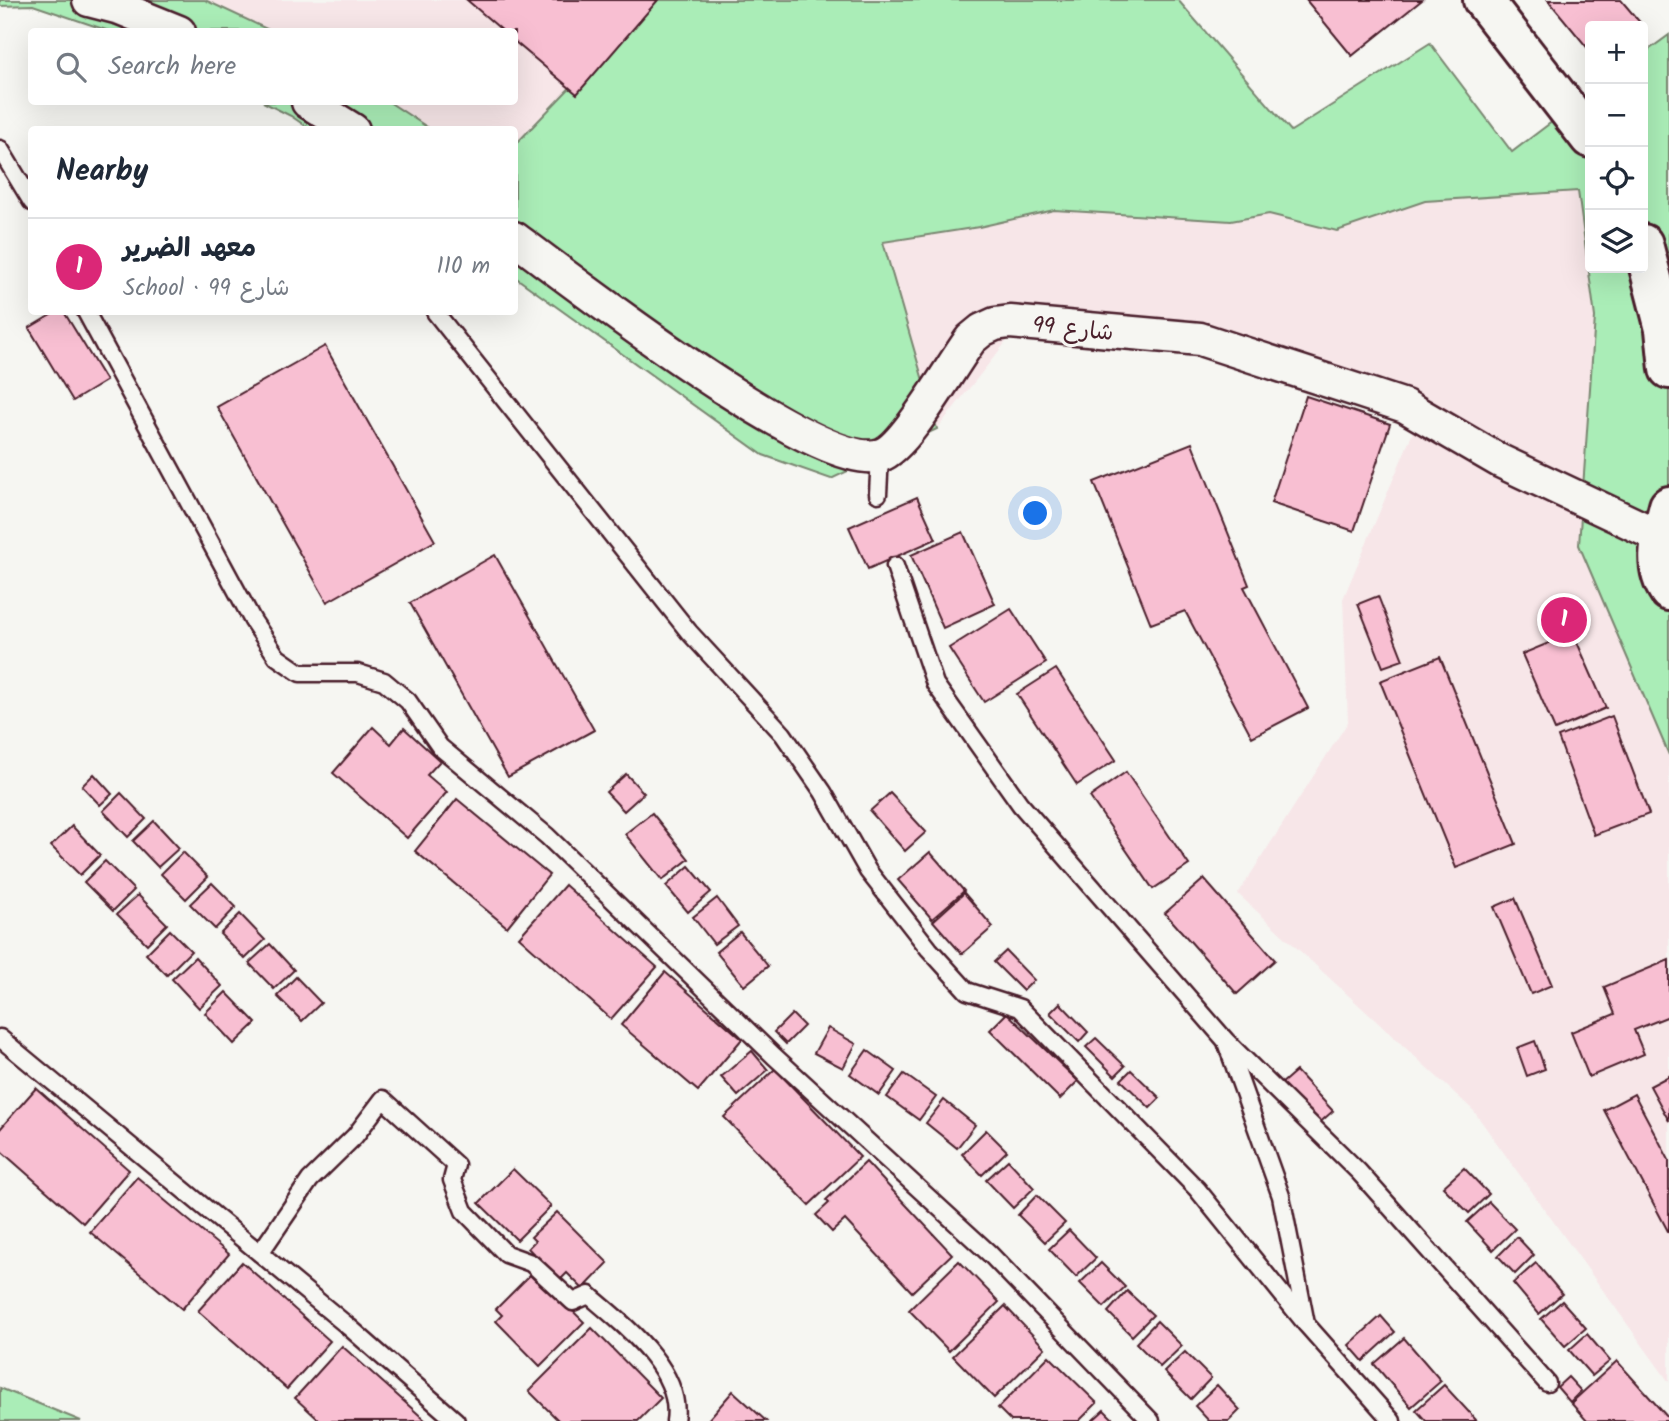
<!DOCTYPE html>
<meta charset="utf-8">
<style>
body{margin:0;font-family:Kalam,"Playpen Sans Arabic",sans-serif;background:#f2f2f3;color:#1f2937}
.controls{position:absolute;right:21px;top:21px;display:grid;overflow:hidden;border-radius:7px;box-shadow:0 7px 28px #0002}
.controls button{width:63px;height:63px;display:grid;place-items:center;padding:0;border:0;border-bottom:2px solid #e0e1e3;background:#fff;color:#1f2937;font:35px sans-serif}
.you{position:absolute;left:1036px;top:514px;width:24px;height:24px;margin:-18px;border:5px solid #fff;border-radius:50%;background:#1a73e8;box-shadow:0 0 0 10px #1a73e833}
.badge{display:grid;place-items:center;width:46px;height:46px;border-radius:50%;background:#db2777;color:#fff;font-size:23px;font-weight:700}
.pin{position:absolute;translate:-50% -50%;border:4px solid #fff;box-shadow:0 2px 7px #0006}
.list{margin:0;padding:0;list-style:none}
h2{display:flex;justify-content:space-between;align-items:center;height:91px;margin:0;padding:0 28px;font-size:30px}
h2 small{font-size:23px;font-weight:400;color:#747a83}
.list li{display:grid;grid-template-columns:46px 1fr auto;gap:21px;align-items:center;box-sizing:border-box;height:98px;padding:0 28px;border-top:2px solid #e0e1e3}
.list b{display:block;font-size:26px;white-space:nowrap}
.list p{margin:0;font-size:23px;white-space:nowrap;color:#747a83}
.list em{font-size:23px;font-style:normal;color:#747a83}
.icon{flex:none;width:38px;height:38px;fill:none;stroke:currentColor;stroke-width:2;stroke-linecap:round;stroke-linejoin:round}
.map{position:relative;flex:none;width:1669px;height:1421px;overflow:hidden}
.search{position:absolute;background:#fff;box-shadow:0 7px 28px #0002;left:28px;top:28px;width:490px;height:77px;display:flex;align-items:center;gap:18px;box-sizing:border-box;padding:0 24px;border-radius:7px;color:#747a83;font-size:26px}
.panel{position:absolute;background:#fff;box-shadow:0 7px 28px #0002;left:28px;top:126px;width:490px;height:189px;border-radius:7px}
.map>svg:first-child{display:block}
.built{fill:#f7e6e8}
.green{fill:#aaedb7;stroke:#7a8671;stroke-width:2}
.building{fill:#f8bfd2;stroke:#4a1f2b;stroke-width:2}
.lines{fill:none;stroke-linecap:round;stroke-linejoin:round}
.lane-casing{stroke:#4a1f2b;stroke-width:21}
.street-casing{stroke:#4a1f2b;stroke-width:37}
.secondary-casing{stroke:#4a1f2b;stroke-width:44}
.lane{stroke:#f6f6f2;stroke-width:16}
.street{stroke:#f6f6f2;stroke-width:32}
.secondary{stroke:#f6f6f2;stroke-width:38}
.labels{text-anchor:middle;stroke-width:6;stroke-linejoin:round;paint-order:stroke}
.street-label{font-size:23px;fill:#4a1f2b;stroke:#f6f6f2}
</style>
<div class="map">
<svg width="1669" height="1421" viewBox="0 0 1669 1421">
<rect width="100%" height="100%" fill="#f6f6f2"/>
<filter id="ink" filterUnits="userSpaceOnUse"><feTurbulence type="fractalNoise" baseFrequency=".0143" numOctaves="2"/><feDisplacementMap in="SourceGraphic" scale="14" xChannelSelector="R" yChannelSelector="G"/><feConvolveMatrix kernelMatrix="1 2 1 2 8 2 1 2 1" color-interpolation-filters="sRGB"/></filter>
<g filter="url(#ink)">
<g class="built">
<path d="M205 0H654L515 145 514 130 430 129 389 102H514V32L271 31Z"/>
<path d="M1578 191 1595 317 1579 545 1669 755V1382L1473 1110 1238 894 1348 722 1343 599 1418 420 1221 359 1010 337 937 429 882 242 979 227 1054 210 1231 221 1269 214 1337 231 1425 201Z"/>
</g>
<g class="green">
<path d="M0 0H205L271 31H109L33 5 0 6Z"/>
<path d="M654 0H1178L1291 131 1430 43 1512 152 1590 93V268H1643V54L1669 35V755L1579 545 1595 317 1578 191 1425 201 1337 231 1269 214 1231 221 1054 210 979 227 883 242 937 429 831 479 763 455 515 277V145Z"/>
<path d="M263 102H389L430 129H310L291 116Z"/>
<path d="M0 1388 81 1421H0Z"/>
</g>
<g class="building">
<path d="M467 0H658L577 94 514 41V32H504Z"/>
<path d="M1306 0H1422L1352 56Z"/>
<path d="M1548 0H1621L1643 26H1590V51Z"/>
<path d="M56 312H64L106 381 73 401 29 328Z"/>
<path d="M325 346 435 541 327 602 217 407Z"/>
<path d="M1306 396 1390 424 1354 531 1271 503Z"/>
<path d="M1192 443 1249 585 1244 587 1308 708 1252 737 1185 611 1151 624 1094 482Z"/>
<path d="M917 497 936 539 868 569 849 527Z"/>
<path d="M963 532 995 604 943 628 911 555Z"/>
<path d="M495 555 594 730 508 777 410 603Z"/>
<path d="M1378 596 1403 660 1383 667 1358 604Z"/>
<path d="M1011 609 1046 663 984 702 949 648Z"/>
<path d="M1573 633 1606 708 1555 730 1522 654Z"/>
<path d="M1440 657 1516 844 1456 868 1380 681Z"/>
<path d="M1056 669 1116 760 1077 785 1017 694Z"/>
<path d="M1612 716 1649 814 1594 835 1558 737Z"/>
<path d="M373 727 391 744 404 728 440 761 427 775 447 792 407 838 333 773Z"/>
<path d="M1126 772 1189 865 1153 889 1090 797Z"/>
<path d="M94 774 112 794 100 805 82 786Z"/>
<path d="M626 774 644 793 624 811 606 792Z"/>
<path d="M121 793 146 819 128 837 103 811Z"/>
<path d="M890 793 926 832 905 851 870 811Z"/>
<path d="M457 799 549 875 507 927 415 851Z"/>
<path d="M652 813 689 859 662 880 625 834Z"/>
<path d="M154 821 179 848 158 867 133 841Z"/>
<path d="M72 826 100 855 80 875 51 846Z"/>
<path d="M183 852 208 877 186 899 161 874Z"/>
<path d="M930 852 964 891 932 919 898 880Z"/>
<path d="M105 861 134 890 113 911 84 882Z"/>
<path d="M689 866 711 892 688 912 666 886Z"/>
<path d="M1204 879 1275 960 1237 994 1165 913Z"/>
<path d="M212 883 236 907 215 929 190 904Z"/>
<path d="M565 885 657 967 611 1019 519 937Z"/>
<path d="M964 893 993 927 962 954 933 921Z"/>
<path d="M138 895 167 924 147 944 117 914Z"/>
<path d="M717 898 738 926 714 944 693 917Z"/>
<path d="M1515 898 1552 985 1531 994 1494 907Z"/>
<path d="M240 914 265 940 245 959 220 934Z"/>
<path d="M170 930 191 951 167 975 146 954Z"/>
<path d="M740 932 768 966 744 986 716 952Z"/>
<path d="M270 944 294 970 274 989 249 963Z"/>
<path d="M1006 951 1034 980 1023 991 994 962Z"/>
<path d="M195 957 222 986 199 1008 172 979Z"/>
<path d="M1669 960V1016L1634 1030 1644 1054 1589 1077 1571 1032 1615 1014 1604 987Z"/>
<path d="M665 972 742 1039 698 1091 621 1025Z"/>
<path d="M296 977 321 1003 302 1021 277 996Z"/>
<path d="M226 992 256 1023 234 1044 205 1013Z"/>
<path d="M1060 1003 1088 1032 1079 1042 1050 1013Z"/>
<path d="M1007 1013 1078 1081 1060 1099 990 1030Z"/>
<path d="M792 1014 804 1026 786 1044 774 1032Z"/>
<path d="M828 1028 856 1044 843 1068 814 1053Z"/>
<path d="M1096 1038 1125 1066 1115 1076 1086 1047Z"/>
<path d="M1535 1041 1545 1069 1527 1076 1517 1048Z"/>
<path d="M867 1050 896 1071 879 1095 850 1074Z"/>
<path d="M752 1051 768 1070 738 1096 721 1077Z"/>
<path d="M775 1069 860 1157 809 1205 724 1117Z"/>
<path d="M1131 1070 1160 1098 1150 1108 1121 1080Z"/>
<path d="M1296 1071 1333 1111 1317 1125 1281 1084Z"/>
<path d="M904 1074 936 1097 919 1120 887 1097Z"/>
<path d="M1669 1076V1121L1650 1086Z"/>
<path d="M36 1088 129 1170 83 1223 0 1150V1129Z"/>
<path d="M1634 1094 1669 1160V1233L1604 1110Z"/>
<path d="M944 1100 975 1125 957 1148 926 1123Z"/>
<path d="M986 1130 1007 1151 982 1175 962 1154Z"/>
<path d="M1008 1160 1034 1188 1013 1208 986 1180Z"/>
<path d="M866 1162 952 1254 912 1292 845 1220 832 1232 816 1215 829 1203 826 1200Z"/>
<path d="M1464 1168 1489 1194 1469 1213 1443 1187Z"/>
<path d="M513 1169 551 1206 517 1240 479 1203Z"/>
<path d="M137 1177 229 1254 182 1309 90 1232Z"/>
<path d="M1037 1195 1065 1223 1045 1242 1018 1215Z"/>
<path d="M1489 1202 1515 1229 1493 1250 1467 1222Z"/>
<path d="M557 1212 608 1263 583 1289 567 1273 559 1281 528 1248 535 1241 531 1237Z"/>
<path d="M1069 1230 1096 1258 1076 1277 1049 1249Z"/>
<path d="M1517 1237 1534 1255 1515 1274 1498 1256Z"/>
<path d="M959 1261 999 1302 949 1351 909 1310Z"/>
<path d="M242 1262 330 1341 287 1389 198 1311Z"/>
<path d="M1101 1263 1125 1287 1104 1307 1080 1283Z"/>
<path d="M1536 1263 1562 1294 1539 1314 1513 1283Z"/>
<path d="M530 1275 536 1281 539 1278 584 1322 540 1366 496 1321 502 1315 496 1309Z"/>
<path d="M1127 1291 1153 1315 1132 1336 1108 1312Z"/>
<path d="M1562 1301 1586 1328 1565 1346 1541 1319Z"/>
<path d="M1005 1306 1045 1348 994 1398 953 1356Z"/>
<path d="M1381 1316 1395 1332 1363 1361 1349 1345Z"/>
<path d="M1157 1321 1182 1346 1160 1367 1136 1343Z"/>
<path d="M592 1328 661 1398 638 1421H559L529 1391Z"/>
<path d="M1587 1334 1610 1361 1592 1376 1569 1350Z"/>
<path d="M1404 1338 1441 1381 1411 1407 1374 1364Z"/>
<path d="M342 1346 426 1421H320L295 1398Z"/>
<path d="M1185 1352 1211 1378 1191 1399 1164 1372Z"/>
<path d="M1049 1356 1097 1403 1079 1421H1011L998 1408Z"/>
<path d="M1617 1361 1669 1419V1421H1587L1571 1403Z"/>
<path d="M1568 1377 1581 1391 1570 1402 1557 1387Z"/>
<path d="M1217 1385 1240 1410 1229 1421H1209L1195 1406Z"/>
<path d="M1444 1385 1477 1421H1426L1416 1410Z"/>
<path d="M733 1391 766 1421H707Z"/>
<path d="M1104 1410 1115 1421H1092Z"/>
</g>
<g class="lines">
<g class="lane-casing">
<g id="lane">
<path d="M0 149 32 202"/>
<path d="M86 312 253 621 277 657 300 673H358L384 681 408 701 440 747 547 836 774 1056 990 1254 1151 1421"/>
<path d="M435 312 689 632 783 734 823 792 868 871 929 949 967 991 1020 1008 1197 1189 1306 1324"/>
<path d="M878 494 880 456"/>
<path d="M895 566 935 684 1020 804 1226 1041 1359 1172 1547 1383"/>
<path d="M0 1038 349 1327 456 1421"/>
<path d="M1227 1045 1281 1196 1306 1324 1392 1421"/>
<path d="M260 1253 310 1180 355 1136 383 1099 456 1165 452 1180 464 1211 506 1254 531 1263 573 1302 589 1295C624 1325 683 1370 675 1421"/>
</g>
</g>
<g class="street-casing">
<g id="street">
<path d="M89 0 120 8 179 32"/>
<path d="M308 102 353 130"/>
<path d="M514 238C572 280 820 475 881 455 906 447 952 364 971 339L982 330 995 324 1010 322 1200 339 1405 406 1500 461 1661 537"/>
</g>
</g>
<g class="secondary-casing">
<g id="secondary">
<path d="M1483 0 1590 138"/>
<path d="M1643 244 1665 329 1669 369"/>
<path d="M1669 506C1662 534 1651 565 1669 591"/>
</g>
</g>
<use href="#lane" class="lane"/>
<use href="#street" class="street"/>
<use href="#secondary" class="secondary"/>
</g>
</g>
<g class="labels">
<g class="street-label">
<text transform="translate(1073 328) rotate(6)" y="8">شارع 99</text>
</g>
</g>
</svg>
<div class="controls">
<button>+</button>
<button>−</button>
<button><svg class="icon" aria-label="locate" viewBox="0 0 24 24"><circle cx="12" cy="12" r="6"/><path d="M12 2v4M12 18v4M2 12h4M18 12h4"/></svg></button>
<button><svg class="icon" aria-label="layers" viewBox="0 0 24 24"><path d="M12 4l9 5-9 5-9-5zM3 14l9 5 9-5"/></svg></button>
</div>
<div class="you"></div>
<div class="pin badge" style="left:1564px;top:620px">1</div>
<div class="search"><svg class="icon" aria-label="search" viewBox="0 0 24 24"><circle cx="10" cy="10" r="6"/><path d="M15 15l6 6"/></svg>Search here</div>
<section class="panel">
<h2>Nearby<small></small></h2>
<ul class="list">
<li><span class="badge">1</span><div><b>معهد الضرير</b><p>School · شارع 99</p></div><em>110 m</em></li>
</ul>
</section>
</div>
